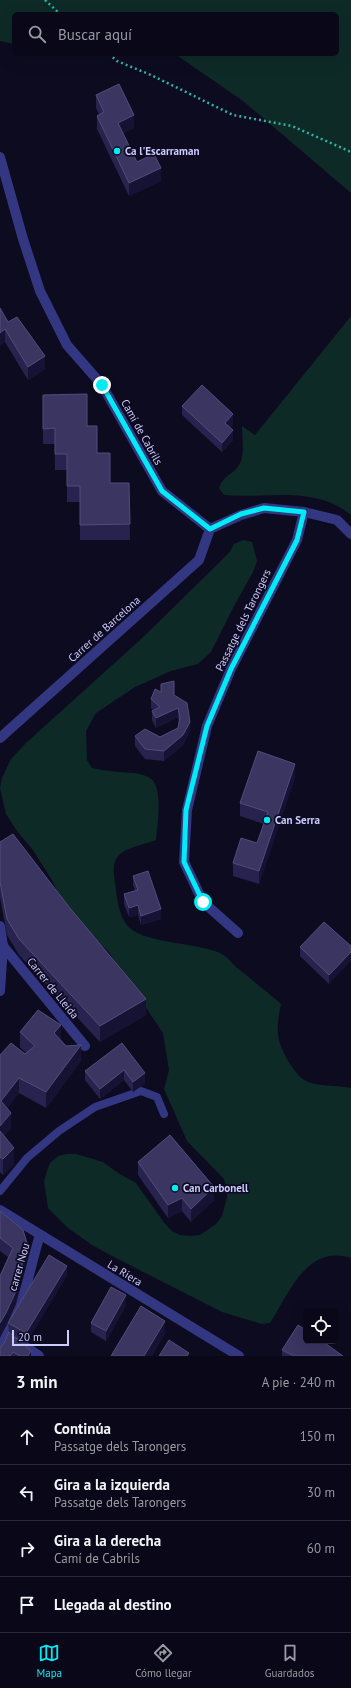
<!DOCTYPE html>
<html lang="es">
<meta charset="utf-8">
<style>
body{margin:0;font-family:"PT Sans",sans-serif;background:#181625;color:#f1f3f6}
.controls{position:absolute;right:12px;bottom:12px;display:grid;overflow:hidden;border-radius:6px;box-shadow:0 4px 16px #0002}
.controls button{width:36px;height:36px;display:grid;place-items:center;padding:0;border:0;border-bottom:1px solid #2a2937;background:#0a0818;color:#f1f3f6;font:20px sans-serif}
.scale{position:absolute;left:12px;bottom:10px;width:57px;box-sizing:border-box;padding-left:4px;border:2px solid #cccaff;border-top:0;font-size:11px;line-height:14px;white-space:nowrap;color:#cccaff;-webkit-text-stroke:3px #0d0b20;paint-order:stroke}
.stop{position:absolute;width:12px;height:12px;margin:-9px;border:3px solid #00ecf5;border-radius:50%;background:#fff}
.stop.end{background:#00ecf5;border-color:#fff;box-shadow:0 1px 4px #0008}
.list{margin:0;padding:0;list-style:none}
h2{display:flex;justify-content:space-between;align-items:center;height:52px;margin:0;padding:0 16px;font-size:17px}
h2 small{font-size:13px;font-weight:400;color:#999aa2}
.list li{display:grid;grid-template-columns:26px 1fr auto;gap:12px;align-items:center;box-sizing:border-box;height:56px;padding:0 16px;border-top:1px solid #2a2937}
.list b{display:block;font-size:15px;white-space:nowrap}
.list p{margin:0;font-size:13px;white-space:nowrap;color:#999aa2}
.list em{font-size:13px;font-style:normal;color:#999aa2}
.icon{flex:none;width:22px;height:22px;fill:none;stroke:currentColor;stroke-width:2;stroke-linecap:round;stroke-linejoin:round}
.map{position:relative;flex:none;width:351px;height:1356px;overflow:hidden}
.search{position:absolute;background:#0a0818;box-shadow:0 4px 16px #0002;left:12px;right:12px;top:12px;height:44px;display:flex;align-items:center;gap:10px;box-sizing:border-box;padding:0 14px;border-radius:6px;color:#999aa2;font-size:15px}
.sheet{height:276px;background:#0a0818}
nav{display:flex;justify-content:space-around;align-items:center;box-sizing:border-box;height:56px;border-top:1px solid #2a2937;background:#0a0818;font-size:11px;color:#999aa2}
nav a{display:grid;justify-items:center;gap:2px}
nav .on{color:#00ecf5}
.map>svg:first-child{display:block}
.green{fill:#0e2a27}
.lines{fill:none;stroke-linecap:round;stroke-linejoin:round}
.path{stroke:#27b6a4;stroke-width:2.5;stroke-dasharray:2 3;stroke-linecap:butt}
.service{stroke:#333681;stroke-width:8}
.minor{stroke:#333681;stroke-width:10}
.wall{fill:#28234e}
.shaded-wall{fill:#161234}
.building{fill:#3a3561;stroke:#514c7a}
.route{stroke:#00ecf5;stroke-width:5}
.poi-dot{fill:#00ecf5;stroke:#0d0b20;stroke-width:1.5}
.labels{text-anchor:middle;stroke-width:3.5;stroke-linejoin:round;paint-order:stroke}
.poi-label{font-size:11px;font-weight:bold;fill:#cccaff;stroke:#0d0b20;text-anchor:start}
.street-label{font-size:11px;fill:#cccaff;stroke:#0d0b20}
</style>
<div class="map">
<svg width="351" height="1356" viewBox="0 0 351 1356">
<rect width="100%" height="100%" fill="#0d0b20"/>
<g class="green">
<path d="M0 0H351V193L243 101 175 54H337V14H14V44L0 41Z"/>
<path d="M351 316V515C315 485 267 499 224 495L219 488C224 475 229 477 237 468 246 458 242 438 242 426L255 435Z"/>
<path d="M243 540 252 542 257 561 253 572 234 606 211 652 198 664 171 671 135 687 96 713 86 731 87 760 92 768C106 771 118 772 132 773 137 773 145 775 150 778 164 787 157 825 156 840 130 850 108 847 115 883 117 897 118 912 126 924 140 944 196 942 220 953 227 956 231 962 236 967 251 979 266 991 281 1004 279 1014 277 1024 278 1034 279 1048 295 1077 308 1082 322 1087 337 1085 351 1088V1258C306 1244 289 1294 270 1323L262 1324 222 1312 112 1256 92 1245 68 1228 48 1208 44 1181 47 1171 50 1163 58 1156 67 1154H76L103 1162 118 1173 136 1183 165 1224 172 1231 180 1235 190 1236 200 1235 216 1224 222 1216 227 1197V1188L224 1179 187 1141 164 1089 169 1070 163 1033 108 951 67 913 53 882 33 850 17 831 6 814 0 788 2 778 11 759 26 743 139 641 229 553 234 544Z"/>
</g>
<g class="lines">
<g class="path">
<path d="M45 0 60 14"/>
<path d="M109 54 117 61 151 75 233 115 292 126 351 152"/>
</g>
<path class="service" d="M0 1191 27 1158 59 1131 95 1107 141 1091 157 1097 164 1114"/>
<g class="minor">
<path d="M0 157 23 239 40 291 67 345 102 385 162 491 210 529"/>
<path d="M210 529 241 515 264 508 304 512 337 520 351 534"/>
<path d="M0 738 199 560 210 529"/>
<path d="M0 926 3 946 0 991"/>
<path d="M238 933 203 902 184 862 187 810 207 726 231 669 297 540 304 512"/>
<path d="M3 946 85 1046"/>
<path d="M0 1210 239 1356"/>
<path d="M17 1341 39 1356"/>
<path d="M0 1348C7 1336 14 1322 19 1309 28 1285 32 1259 40 1235"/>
</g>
</g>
<g class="wall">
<path d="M96 95 134 128 123 133 137 162 161 181 129 196 97 129V116L99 114 96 108Z"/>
<path d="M0 308 8 322 45 369 28 380 5 342Z"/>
<path d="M43 395 87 426 110 483H129L130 540H80V502H67V470H55V444H43Z"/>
<path d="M182 406 233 424 230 427 233 440 222 452 182 415Z"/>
<path d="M161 692 174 695 190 731 183 745 164 761 145 759 135 746V736L160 737 178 728 179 723 178 717 156 728 152 720V711L153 710 151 708V699Z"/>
<path d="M295 777 259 884 233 876V863L257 843 264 824 240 816V803Z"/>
<path d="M0 842 146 1015 100 1042 19 955 7 935 0 897Z"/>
<path d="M133 876 161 919 141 925 138 915 129 917 124 904V894L135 891 133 885Z"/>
<path d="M351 946 329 984 300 956V947Z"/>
<path d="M20 1032 61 1040 81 1061 46 1108 19 1093 7 1108 11 1128 4 1136 14 1164 3 1175 0 1172V1055L25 1054 26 1053 20 1047Z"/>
<path d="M122 1043 145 1083 133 1092 124 1080 100 1099 85 1080V1071Z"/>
<path d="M138 1162 214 1200 191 1222 182 1211 168 1218 138 1175Z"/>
<path d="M0 1211 27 1256 16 1304 6 1326 0 1336V1276L8 1257 0 1251Z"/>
<path d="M67 1275 26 1343 10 1333 31 1356H0L9 1332 8 1323Z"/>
<path d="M126 1305 106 1341 91 1332V1323Z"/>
<path d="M282 1350 343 1356H282Z"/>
</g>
<g class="shaded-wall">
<path d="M134 115V128L118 136V123Z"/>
<path d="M161 168V181L129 196V183Z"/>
<path d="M5 329V342L0 346V333Z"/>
<path d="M45 356V369L28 380V367Z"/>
<path d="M233 414V424L225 432V423Z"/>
<path d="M233 430V440L222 452V443Z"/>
<path d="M178 708V717L156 728V718Z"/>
<path d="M190 722V731L183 745 164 761V751Z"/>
<path d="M295 764V777L259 884V871Z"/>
<path d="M138 905V915L129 917V908Z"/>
<path d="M161 909V919L141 925V916Z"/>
<path d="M351 952V961L329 984V975Z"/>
<path d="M146 999V1015L100 1042V1026Z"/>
<path d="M61 1025V1040L54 1033Z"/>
<path d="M81 1045V1061L46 1108V1092Z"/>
<path d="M124 1070V1080L100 1099V1089Z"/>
<path d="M145 1073V1083L133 1092V1082Z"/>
<path d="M19 1078V1093L1 1117V1101Z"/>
<path d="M11 1113V1128L0 1141V1126Z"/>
<path d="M14 1148V1164L3 1175V1159Z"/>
<path d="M214 1187V1200L191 1222V1209Z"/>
<path d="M182 1198V1211L168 1218V1205Z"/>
<path d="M27 1243V1256L16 1304 6 1326 0 1336V1323Z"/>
<path d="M67 1266V1275L26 1343V1333Z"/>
<path d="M126 1295V1305L106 1341V1331Z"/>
<path d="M165 1321V1334L152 1356H144Z"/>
<path d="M31 1351V1356H28Z"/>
</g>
<g class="building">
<path d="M119 84 134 115 118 123 137 162 154 154 161 168 129 183 97 116 104 112 96 95Z"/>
<path d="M0 308 8 322 17 317 45 356 28 367 5 329 0 333Z"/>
<path d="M202 385 233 414 225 423 233 430 222 443 182 406Z"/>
<path d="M87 394V426H97V453H110V483H129L130 524 80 525V486H67V454H55V428L43 429V395Z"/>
<path d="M174 681V695L187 703 190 722 183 735 164 751 145 749 135 736 145 729 160 737 178 728 180 717 178 708 156 718 152 711 160 707 151 699 155 689 161 692V684Z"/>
<path d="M258 751 295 764 259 871 233 863 241 838 257 843 268 812 240 803Z"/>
<path d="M13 834 69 907 146 999 100 1026 19 939 7 919 0 882V842Z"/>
<path d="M148 871 161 909 141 916 138 905 129 908 124 894 138 890 133 876Z"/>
<path d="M324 922 351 946V952L329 975 300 947Z"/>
<path d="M38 1010 61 1025 54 1033 66 1046 81 1045 46 1092 19 1078 1 1101 11 1113 0 1126V1055L11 1043 25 1054 35 1046 20 1032Z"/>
<path d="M122 1043 145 1073 133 1082 124 1070 100 1089 85 1071Z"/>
<path d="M0 1131 14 1148 3 1159 0 1157Z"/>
<path d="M170 1135 214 1187 191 1209 182 1198 168 1205 138 1162Z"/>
<path d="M0 1211 23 1230 27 1243 16 1291 6 1313 0 1323V1276L13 1248 0 1238Z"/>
<path d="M49 1255 67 1266 26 1333 8 1323Z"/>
<path d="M111 1287 126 1295 106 1331 91 1323Z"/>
<path d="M141 1306 165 1321 144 1356H111Z"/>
<path d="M298 1325 306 1330V1341H322L343 1356H294L282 1350Z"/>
<path d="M9 1332 31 1351 28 1356H20L13 1352 10 1356H0V1348L4 1343Z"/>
<path d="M169 1340 189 1353 187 1356H159Z"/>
</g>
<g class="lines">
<path class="route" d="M102 385 162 491 210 529 241 514 264 508 304 512 297 540 231 669 207 726 186 810 184 862 203 902"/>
</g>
<g class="poi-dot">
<circle cx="117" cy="151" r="4"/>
<circle cx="267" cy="820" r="4"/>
<circle cx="175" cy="1188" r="4"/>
</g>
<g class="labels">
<g class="poi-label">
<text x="125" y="155">Ca l'Escarraman</text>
<text x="275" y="824">Can Serra</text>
<text x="183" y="1192">Can Carbonell</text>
</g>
<g class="street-label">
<text transform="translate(142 432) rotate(61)" y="4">Camí de Cabrils</text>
<text transform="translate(243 620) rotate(-64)" y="4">Passatge dels Tarongers</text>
<text transform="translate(104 629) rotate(-42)" y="4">Carrer de Barcelona</text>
<text transform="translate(53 988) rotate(51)" y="4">Carrer de Lleida</text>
<text transform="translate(19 1267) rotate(-74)" y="4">carrer Nou</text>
<text transform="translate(125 1273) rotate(31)" y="4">La Riera</text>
</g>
</g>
</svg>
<div class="controls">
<button><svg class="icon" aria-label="locate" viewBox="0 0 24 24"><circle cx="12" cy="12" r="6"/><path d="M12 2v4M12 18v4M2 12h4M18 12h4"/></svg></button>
</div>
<div class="scale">20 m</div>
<div class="stop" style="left:203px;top:902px"></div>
<div class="stop end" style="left:102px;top:385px"></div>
<div class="search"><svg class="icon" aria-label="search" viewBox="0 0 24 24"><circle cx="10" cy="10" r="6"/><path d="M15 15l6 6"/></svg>Buscar aquí</div>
</div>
<section class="sheet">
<h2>3 min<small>A pie · 240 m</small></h2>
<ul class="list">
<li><svg class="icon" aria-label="ahead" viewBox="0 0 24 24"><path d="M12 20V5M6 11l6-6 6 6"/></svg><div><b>Continúa</b><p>Passatge dels Tarongers</p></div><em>150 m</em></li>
<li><svg class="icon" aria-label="left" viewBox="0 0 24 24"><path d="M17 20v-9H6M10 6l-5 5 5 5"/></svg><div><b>Gira a la izquierda</b><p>Passatge dels Tarongers</p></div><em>30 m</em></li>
<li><svg class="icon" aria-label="right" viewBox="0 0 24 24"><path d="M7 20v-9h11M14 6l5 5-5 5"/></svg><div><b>Gira a la derecha</b><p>Camí de Cabrils</p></div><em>60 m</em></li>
<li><svg class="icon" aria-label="arrive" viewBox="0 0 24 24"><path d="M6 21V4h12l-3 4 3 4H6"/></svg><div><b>Llegada al destino</b></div></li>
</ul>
</section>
<nav>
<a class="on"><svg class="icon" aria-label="map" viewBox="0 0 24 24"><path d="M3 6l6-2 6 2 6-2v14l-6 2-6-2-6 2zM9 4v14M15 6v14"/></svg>Mapa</a>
<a><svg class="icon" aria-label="directions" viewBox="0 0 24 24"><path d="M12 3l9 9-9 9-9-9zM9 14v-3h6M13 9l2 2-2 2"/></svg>Cómo llegar</a>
<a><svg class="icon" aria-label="saved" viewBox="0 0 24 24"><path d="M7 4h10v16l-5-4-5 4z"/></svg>Guardados</a>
</nav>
